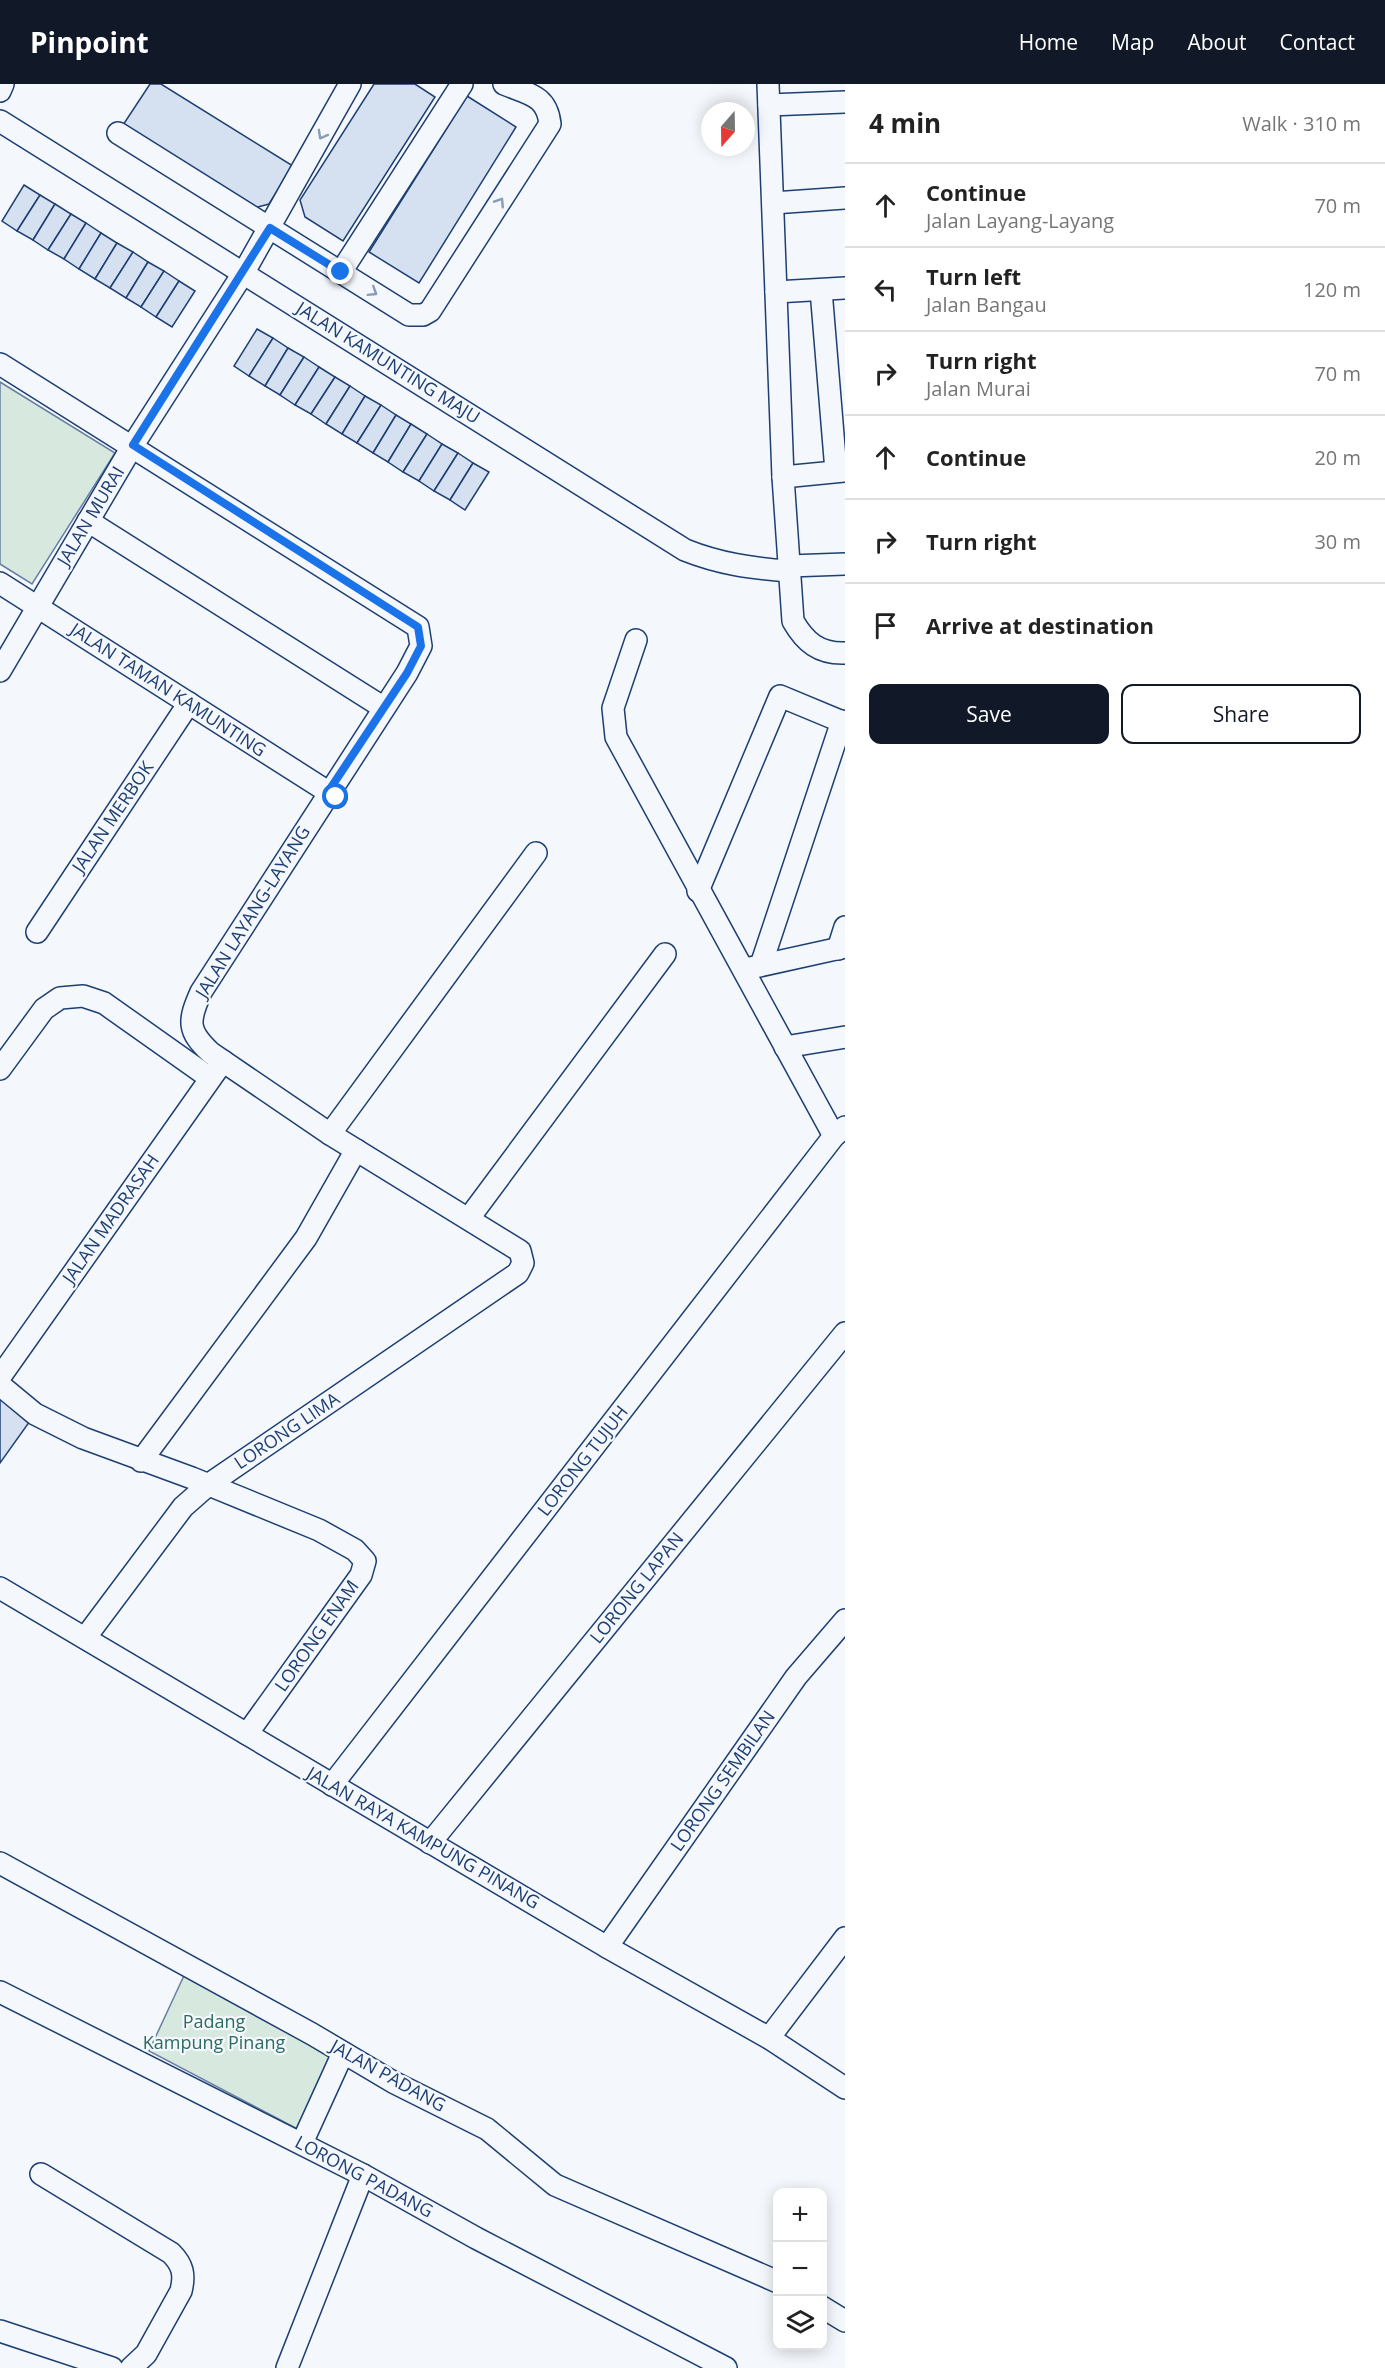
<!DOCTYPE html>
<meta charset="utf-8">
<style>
body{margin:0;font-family:"Open Sans",sans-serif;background:#f6f6f6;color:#222}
.controls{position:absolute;right:18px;bottom:18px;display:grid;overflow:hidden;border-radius:12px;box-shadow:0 3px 15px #0003}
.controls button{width:54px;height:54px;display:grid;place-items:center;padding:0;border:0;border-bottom:2px solid #e0e0e0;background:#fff;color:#222;font:30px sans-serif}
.compass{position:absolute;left:701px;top:18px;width:54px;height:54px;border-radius:50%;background:#fff;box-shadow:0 3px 15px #0003;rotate:200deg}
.stop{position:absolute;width:18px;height:18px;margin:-14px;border:4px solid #1a73e8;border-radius:50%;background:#fff}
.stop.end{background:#1a73e8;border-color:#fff;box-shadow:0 2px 6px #0008}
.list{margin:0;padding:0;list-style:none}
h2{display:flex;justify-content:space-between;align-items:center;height:78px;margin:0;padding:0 24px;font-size:26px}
h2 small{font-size:20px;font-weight:400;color:#767676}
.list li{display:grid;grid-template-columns:39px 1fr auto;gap:18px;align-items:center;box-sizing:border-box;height:84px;padding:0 24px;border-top:2px solid #e0e0e0}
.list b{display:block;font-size:22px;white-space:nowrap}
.list p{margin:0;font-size:20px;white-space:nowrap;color:#767676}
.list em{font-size:20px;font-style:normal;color:#767676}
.actions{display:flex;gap:12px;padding:18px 24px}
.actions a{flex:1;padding:14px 0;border:2px solid #111827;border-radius:12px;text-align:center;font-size:21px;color:#111827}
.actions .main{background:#111827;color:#fff}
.icon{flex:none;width:33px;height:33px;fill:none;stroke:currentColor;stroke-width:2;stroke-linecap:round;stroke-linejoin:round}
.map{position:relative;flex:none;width:845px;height:2284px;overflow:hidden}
header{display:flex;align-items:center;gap:36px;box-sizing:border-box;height:84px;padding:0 30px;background:#111827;color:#fff}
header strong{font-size:28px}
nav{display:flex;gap:33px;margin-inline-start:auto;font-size:21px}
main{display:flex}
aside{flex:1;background:#fff}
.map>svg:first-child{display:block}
.green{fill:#d7e8df;stroke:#687fa3;stroke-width:1.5}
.building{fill:#d5e0f0;stroke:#1d3f73;stroke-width:1.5}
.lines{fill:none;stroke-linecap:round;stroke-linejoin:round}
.minor-casing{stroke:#1d3f73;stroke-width:24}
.minor{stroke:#f4f7fb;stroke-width:21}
.oneway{stroke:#889bb7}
.route{stroke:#1a73e8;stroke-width:8}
.labels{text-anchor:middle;stroke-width:4.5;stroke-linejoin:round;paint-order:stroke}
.street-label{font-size:18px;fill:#1d3f73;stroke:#f4f7fb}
.park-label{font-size:18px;fill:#2c6c60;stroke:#f4f7fb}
</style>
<header>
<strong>Pinpoint</strong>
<nav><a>Home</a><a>Map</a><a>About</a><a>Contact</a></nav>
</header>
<main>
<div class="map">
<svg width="845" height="2284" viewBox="0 0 845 2284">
<rect width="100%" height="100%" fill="#f4f7fb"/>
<g class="green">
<path d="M0 298 115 369 32 500 0 480Z"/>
<path d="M188 1883 343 1969 307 2050 149 1967Z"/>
</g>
<g class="building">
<path d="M150 0H161L293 82 269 120 250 125 121 44Z"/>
<path d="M374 0H415L435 13 343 157 305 133 300 116Z"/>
<path d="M467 12 516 43 419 199 369 168Z"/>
<path d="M24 101 40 111 17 147 2 137Z"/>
<path d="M40 111 55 120 33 156 17 147Z"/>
<path d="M55 120 71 130 48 166 33 156Z"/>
<path d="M71 130 86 139 64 175 48 166Z"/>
<path d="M86 139 101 149 79 185 64 175Z"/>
<path d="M101 149 117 159 95 195 79 185Z"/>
<path d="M117 159 133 168 110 204 95 195Z"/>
<path d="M133 168 148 178 126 214 110 204Z"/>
<path d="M148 178 164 187 141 223 126 214Z"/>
<path d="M164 187 179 197 156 233 141 223Z"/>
<path d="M179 197 195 207 172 243 156 233Z"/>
<path d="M257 245 273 254 249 292 234 282Z"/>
<path d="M273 254 288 264 265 302 249 292Z"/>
<path d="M288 264 304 273 280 311 265 302Z"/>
<path d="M304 273 319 283 295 321 280 311Z"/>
<path d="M319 283 335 293 311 330 295 321Z"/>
<path d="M335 293 350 302 326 340 311 330Z"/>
<path d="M350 302 365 312 342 350 326 340Z"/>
<path d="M365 312 381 321 357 359 342 350Z"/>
<path d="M381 321 396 331 373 369 357 359Z"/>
<path d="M396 331 411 340 388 378 373 369Z"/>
<path d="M411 340 427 350 403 388 388 378Z"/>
<path d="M427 350 442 360 419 397 403 388Z"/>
<path d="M442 360 458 369 434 407 419 397Z"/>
<path d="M458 369 473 379 450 416 434 407Z"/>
<path d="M473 379 489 388 465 426 450 416Z"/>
<path d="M0 1306 35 1330 0 1379Z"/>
</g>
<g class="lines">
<g class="minor-casing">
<g id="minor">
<path d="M768 0 783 393 793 537C805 558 819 570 845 569"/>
<path d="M0 7 3 0"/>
<path d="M769 21 845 18"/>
<path d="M0 37 685 466C720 480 751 484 788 487"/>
<path d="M118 49 409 231H423L430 227 550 40C547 11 528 10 504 0"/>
<path d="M773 119 845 114"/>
<path d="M341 188 462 0"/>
<path d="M821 206 836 387"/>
<path d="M776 208 845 204"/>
<path d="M0 280 418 543 421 562 407 589 201 908C188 937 187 947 211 969L330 1050 520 1167 523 1179 518 1189 208 1401 183 1423 85 1554"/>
<path d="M783 393 845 387"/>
<path d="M88 437 384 624"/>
<path d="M789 482 845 480"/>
<path d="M0 499 336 713"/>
<path d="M636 556 613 624 616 653 834 1052"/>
<path d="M0 587 133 361 244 188 350 0"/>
<path d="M698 807 780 612 845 639"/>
<path d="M37 848 189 619"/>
<path d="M838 865 845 843"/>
<path d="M761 881 842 637"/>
<path d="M750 884 845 863"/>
<path d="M785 963 845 953"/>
<path d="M0 985 44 925 60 914 83 912 104 919 210 994"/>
<path d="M330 1050 536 769"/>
<path d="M469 1134 665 870"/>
<path d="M0 1293 223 977"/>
<path d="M0 1301 35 1330 83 1354 192 1394 319 1446 355 1466 365 1477 361 1491 247 1650"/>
<path d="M141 1377 306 1154 356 1066"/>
<path d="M0 1504 607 1863 769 1954 845 2004"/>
<path d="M332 1701 834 1052 845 1043"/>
<path d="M430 1759 845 1249"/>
<path d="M0 1779 312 1950 393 1998 487 2045 555 2101 778 2198"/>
<path d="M607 1863 796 1593 845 1536"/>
<path d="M0 1908 363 2091 476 2154 726 2284"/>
<path d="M769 1954 845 1854"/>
<path d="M302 2059 343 1969"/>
<path d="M41 2090 171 2169C183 2181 185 2191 181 2207L146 2270 131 2284"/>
<path d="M822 2223 845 2237"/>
<path d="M0 2247 112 2284"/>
<path d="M287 2284 363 2091"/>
</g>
</g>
<use href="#minor" class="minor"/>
</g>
<defs><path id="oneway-chevron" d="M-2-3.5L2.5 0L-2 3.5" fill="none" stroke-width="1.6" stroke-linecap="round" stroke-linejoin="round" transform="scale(1.5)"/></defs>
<g class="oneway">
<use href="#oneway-chevron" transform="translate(322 51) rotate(119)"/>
<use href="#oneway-chevron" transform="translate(500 118) rotate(-57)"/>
<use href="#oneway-chevron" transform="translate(373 208) rotate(32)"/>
</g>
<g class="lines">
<path class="route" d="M336 713 328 708 407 589 421 562 418 543 133 361 270 144 341 188"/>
</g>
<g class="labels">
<g class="street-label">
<text transform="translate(388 279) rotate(32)" y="6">JALAN KAMUNTING MAJU</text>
<text transform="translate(91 432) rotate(-59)" y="6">JALAN MURAI</text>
<text transform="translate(168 606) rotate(33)" y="6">JALAN TAMAN KAMUNTING</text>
<text transform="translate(113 733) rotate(-56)" y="6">JALAN MERBOK</text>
<text transform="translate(253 828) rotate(-58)" y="6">JALAN LAYANG-LAYANG</text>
<text transform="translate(111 1135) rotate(-55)" y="6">JALAN MADRASAH</text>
<text transform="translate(287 1347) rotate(-34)" y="6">LORONG LIMA</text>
<text transform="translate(583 1377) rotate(-52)" y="6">LORONG TUJUH</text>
<text transform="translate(637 1504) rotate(-51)" y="6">LORONG LAPAN</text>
<text transform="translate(317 1552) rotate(-55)" y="6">LORONG ENAM</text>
<text transform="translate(723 1697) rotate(-55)" y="6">LORONG SEMBILAN</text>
<text transform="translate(423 1754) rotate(30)" y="6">JALAN RAYA KAMPUNG PINANG</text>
<text transform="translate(388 1992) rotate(29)" y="6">JALAN PADANG</text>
<text transform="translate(364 2093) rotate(28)" y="6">LORONG PADANG</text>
</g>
<g class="park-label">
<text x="214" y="1944">Padang<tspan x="214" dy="21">Kampung Pinang</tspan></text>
</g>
</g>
</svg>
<div class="controls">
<button>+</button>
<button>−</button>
<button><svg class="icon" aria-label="layers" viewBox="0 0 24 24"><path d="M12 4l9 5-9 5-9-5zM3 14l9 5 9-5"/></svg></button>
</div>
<svg class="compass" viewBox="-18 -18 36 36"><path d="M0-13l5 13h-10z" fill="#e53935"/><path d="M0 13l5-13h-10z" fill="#767676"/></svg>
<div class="stop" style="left:336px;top:713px"></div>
<div class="stop end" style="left:341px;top:188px"></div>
</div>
<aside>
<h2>4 min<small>Walk · 310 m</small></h2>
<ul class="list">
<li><svg class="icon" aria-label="ahead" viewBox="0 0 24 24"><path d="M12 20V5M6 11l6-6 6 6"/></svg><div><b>Continue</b><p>Jalan Layang-Layang</p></div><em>70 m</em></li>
<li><svg class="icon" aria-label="left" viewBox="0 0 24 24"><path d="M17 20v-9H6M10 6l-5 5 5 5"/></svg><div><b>Turn left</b><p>Jalan Bangau</p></div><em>120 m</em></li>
<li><svg class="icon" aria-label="right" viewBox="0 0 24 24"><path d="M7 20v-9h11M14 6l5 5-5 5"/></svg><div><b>Turn right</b><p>Jalan Murai</p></div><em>70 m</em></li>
<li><svg class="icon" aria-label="ahead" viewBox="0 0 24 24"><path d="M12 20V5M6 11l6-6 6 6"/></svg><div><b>Continue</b></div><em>20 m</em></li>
<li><svg class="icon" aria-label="right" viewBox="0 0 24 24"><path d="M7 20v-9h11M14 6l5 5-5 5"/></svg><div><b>Turn right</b></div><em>30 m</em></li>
<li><svg class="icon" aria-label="arrive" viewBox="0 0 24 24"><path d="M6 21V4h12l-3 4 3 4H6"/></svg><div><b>Arrive at destination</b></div></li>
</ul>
<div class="actions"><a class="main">Save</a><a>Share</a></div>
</aside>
</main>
